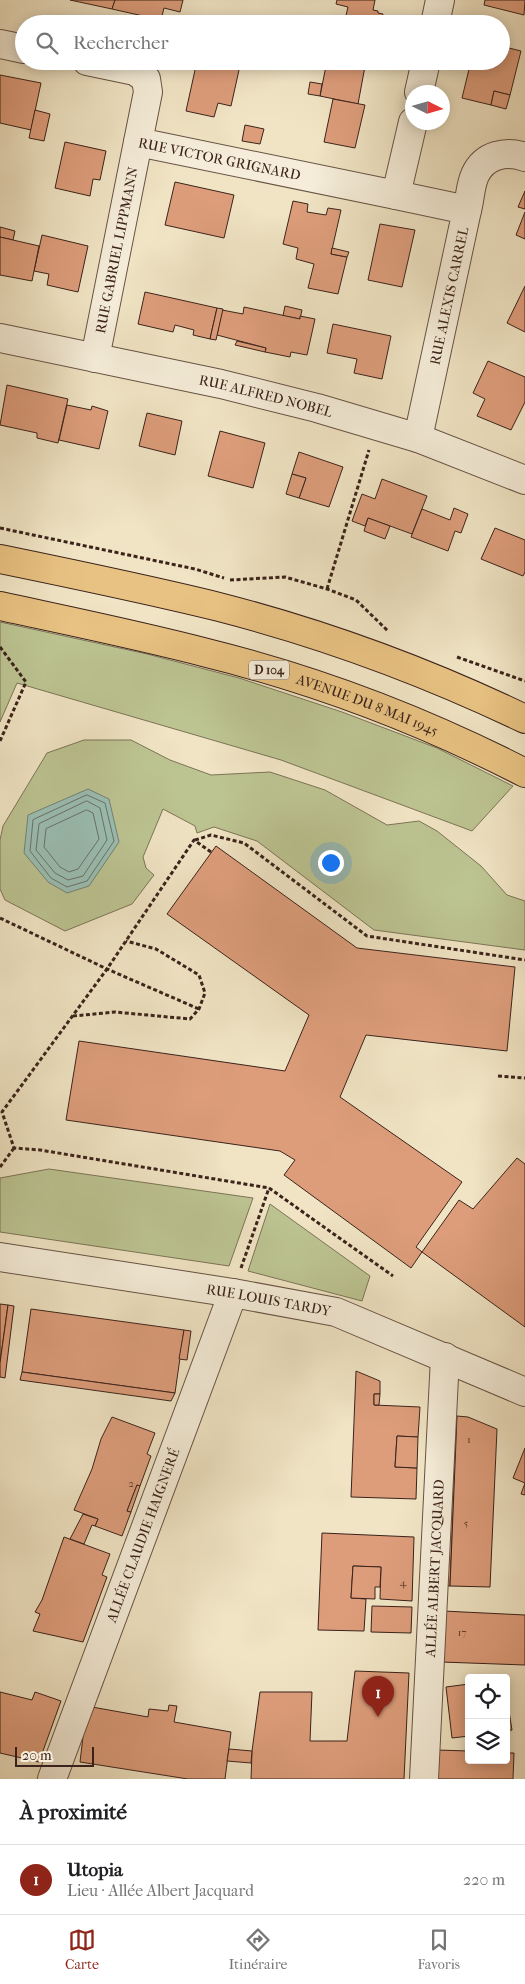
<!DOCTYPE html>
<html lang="fr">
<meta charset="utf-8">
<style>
body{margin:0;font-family:"IM FELL French Canon",serif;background:#f2f2f2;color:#202124}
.controls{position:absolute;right:15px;bottom:15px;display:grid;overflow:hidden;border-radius:5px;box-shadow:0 2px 12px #0003}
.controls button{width:45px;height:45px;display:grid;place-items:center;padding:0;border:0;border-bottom:1px solid #e0e0e0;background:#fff;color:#202124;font:25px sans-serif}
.compass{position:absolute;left:405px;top:85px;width:45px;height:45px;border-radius:50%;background:#fff;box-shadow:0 2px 12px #0003;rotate:95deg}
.scale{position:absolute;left:15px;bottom:12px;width:79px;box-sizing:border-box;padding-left:5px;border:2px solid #3b231b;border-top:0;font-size:14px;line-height:18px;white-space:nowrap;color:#3b231b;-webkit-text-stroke:4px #f5edd9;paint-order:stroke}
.you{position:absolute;left:330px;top:862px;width:18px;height:18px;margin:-12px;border:4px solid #fff;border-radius:50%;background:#1a73e8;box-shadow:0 0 0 8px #1a73e833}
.badge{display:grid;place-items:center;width:32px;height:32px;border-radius:50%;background:#8f2418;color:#fff;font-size:16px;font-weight:700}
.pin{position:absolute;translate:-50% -41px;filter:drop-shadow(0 1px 2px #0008)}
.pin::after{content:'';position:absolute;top:26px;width:18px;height:15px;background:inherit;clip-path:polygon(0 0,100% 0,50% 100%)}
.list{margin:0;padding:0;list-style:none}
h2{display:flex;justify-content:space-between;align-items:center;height:65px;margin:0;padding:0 20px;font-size:21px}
h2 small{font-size:16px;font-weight:400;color:#757577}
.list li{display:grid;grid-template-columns:32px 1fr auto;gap:15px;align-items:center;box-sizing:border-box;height:70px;padding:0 20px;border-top:1px solid #e0e0e0}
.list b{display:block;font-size:19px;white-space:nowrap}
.list p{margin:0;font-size:16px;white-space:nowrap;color:#757577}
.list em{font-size:16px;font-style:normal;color:#757577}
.icon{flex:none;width:28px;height:28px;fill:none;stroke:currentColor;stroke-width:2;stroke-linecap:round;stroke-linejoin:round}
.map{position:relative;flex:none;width:525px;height:1779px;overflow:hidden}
.search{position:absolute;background:#fff;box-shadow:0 2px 12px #0003;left:15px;right:15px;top:15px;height:55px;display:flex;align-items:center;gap:12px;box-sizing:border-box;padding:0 18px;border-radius:28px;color:#757577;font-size:19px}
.sheet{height:135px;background:#fff}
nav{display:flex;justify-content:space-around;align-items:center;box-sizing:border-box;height:70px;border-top:1px solid #e0e0e0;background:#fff;font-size:14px;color:#757577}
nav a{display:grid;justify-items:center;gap:2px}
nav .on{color:#8f2418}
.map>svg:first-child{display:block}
.green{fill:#bcc492;stroke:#7c7456}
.water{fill:#9abfb4;stroke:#748177}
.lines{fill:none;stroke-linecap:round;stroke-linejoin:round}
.shore{stroke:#6a7168;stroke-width:1}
.building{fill:#dd9d7b;stroke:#3b231b}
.minor-casing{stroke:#685345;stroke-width:30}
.major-casing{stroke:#3b231b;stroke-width:30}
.path{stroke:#3b231b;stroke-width:3;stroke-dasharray:4 2.5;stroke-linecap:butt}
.minor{stroke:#f5edd9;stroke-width:28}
.major{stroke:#e8c282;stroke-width:28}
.labels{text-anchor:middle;stroke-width:4;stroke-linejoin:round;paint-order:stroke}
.number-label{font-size:11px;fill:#644233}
.shield{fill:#f5edd9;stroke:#736054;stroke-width:1}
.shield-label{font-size:12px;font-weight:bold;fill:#3b231b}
.street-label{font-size:14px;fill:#3b231b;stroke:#f5edd9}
</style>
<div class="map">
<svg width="525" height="1779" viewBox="0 0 525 1779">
<rect width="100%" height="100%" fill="#f0e4c4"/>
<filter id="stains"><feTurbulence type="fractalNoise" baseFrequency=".004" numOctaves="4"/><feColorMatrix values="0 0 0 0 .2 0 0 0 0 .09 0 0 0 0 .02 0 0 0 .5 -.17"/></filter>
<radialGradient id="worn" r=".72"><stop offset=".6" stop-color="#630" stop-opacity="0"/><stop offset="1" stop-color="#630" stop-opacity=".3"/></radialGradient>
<g class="green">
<path d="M0 622 147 654 239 678 342 712 437 748 513 786 472 831 281 760 17 683 0 722Z"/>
<path d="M84 740H131L170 760 211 775 270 772 325 790 387 825 419 821 437 831 481 866 507 895 525 901V950L374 930 257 841 214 827 197 833 195 826 163 809 143 857 146 868 154 875 132 904 65 931 5 900 0 889V840L3 826 47 753Z"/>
<path d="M49 1169 253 1198 229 1266 0 1232V1178Z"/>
<path d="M270 1204 370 1276 362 1301 248 1271Z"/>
</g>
<path class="water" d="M88 789 109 799 119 842 89 886 67 893 48 882 24 853 28 815Z"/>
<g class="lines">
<g class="shore">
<path d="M87 795 105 803 114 841 87 881 67 887 51 878 30 851 33 820Z"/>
<path d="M87 801 100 808 107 840 83 876 68 880 55 873 36 850 39 824Z"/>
<path d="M87 810 93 813 99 839 78 869 69 872 60 867 44 847 46 829Z"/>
</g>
</g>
<g class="building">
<path d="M70 0H115L112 9Z"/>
<path d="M115 0H183L180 12 164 8 161 20 112 9Z"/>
<path d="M337 0H375L373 10 378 11V13L383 14 381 24H344L348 7 336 4Z"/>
<path d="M485 0H525L524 15 484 5Z"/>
<path d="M501 46 521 51 510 95 494 91 491 105 462 98 471 61H501Z"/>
<path d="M197 61H241L231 106 218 103 214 117 186 111Z"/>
<path d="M327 61H366L358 104 320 96Z"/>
<path d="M0 75 41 83 31 130 0 123Z"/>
<path d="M310 82 322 84 320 96 308 94Z"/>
<path d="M494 91 510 95 506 109 491 105Z"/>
<path d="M333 99 365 105 355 148 324 142Z"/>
<path d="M35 110 50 114 44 141 29 138Z"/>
<path d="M245 125 264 129 260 144 242 141Z"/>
<path d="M65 142 106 151 100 180 93 179 90 196 55 188Z"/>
<path d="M175 182 234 195 224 238 165 225Z"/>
<path d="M525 191V209L518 207Z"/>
<path d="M293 201 308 204 307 212 326 215 328 208 341 210 331 254 347 257 338 294 308 288 314 264 296 259 298 248 283 244Z"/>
<path d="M525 212V239L516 235Z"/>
<path d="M380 224 415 230 402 287 368 280Z"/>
<path d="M0 227 15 231 13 240 0 237Z"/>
<path d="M42 235 88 246 78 292 47 285 49 274 34 271Z"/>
<path d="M0 237 39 246 32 281 0 275Z"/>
<path d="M332 248 349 252 347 257 331 254Z"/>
<path d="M525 286V332L507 323Z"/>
<path d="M145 292 217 308 210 339 193 335 194 330 175 325 173 332 138 324Z"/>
<path d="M285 306 302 310 300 319 283 316Z"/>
<path d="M244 307 300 319V316L315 319 307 355 291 352 290 357 265 352 266 348 217 335 222 310 243 314Z"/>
<path d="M217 308 223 309 216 340 210 339Z"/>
<path d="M333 324 391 336 382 379 354 373 357 359 327 353Z"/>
<path d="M237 341 266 348 265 352 235 345Z"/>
<path d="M488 361 525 377V402L511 430 477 416 485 399 473 393Z"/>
<path d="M7 385 68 399 58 443 37 438V433L0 425Z"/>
<path d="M67 405 91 410 92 406 108 411 99 449 59 440Z"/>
<path d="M147 413 182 421 175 455 139 446Z"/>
<path d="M220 431 265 443 253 488 208 476Z"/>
<path d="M299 452 343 467 329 507 299 498 306 478 292 474Z"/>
<path d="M292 474 306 478 299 498 286 494Z"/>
<path d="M382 479 427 496 412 534 368 518 365 526 352 521 362 494 375 499Z"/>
<path d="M454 508 468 514 461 533 455 531 448 551 411 537 422 509 450 520Z"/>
<path d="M368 518 390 526 385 539 364 531Z"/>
<path d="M495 528 525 540V572L523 576 481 559Z"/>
<path d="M216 846 357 948 515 967 507 1051 366 1035 340 1097 462 1182 416 1247 422 1252 411 1268 284 1175 295 1160 280 1151 66 1120 79 1041 285 1071 309 1015 167 914Z"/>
<path d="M517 1158 525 1164V1327L422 1252 459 1200 473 1209Z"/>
<path d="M0 1304 8 1305 0 1363Z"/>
<path d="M8 1305 14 1306 5 1378 0 1377V1363Z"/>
<path d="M31 1309 184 1330 175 1393 22 1372Z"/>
<path d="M184 1330 191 1331 187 1360 179 1359Z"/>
<path d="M356 1371 380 1381V1394H374V1405L420 1407 418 1437 397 1436 395 1467 417 1468 416 1499 351 1497Z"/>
<path d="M22 1372 175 1393 171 1401 20 1380Z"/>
<path d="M374 1394H380L379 1405H374Z"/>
<path d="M451 1416H457L450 1586H444Z"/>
<path d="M457 1416 468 1417 497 1429 490 1587 450 1586Z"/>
<path d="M112 1417 155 1433 147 1454 151 1456 140 1486 137 1485 127 1511 131 1512 122 1536 95 1526 98 1519 74 1510 92 1469 101 1439Z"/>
<path d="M397 1436 418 1437 417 1468 395 1467Z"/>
<path d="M525 1448V1495L521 1494 525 1483 513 1478Z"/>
<path d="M137 1485 140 1486 131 1512 127 1511Z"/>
<path d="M83 1514 98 1519 95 1526 92 1525 84 1544 70 1539Z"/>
<path d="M322 1533 414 1537 412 1601 380 1599 381 1567 353 1566 351 1598 366 1599 364 1631 318 1630Z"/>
<path d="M64 1537 110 1554 102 1575 107 1577 83 1642 33 1631 40 1614 35 1612 42 1600Z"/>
<path d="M353 1566 381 1567 380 1587H375V1599L351 1598Z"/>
<path d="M372 1606 412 1607 411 1633 371 1632Z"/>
<path d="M443 1611 525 1615V1665L441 1662Z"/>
<path d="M355 1671 409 1673 404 1779H251L252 1751 260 1692H312L310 1741H347Z"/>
<path d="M469 1684V1736L452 1738 446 1687Z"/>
<path d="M0 1692 32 1700 35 1692 61 1701 39 1762 0 1753Z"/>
<path d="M506 1693 512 1730 506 1731Z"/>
<path d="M169 1705 177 1706 174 1722 231 1732 225 1779H188L80 1762 84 1728 92 1707 148 1717 149 1709 168 1711Z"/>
<path d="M229 1749 252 1751 251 1763 227 1761Z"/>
<path d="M437 1750 469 1751V1760H506V1753H514L513 1779H436Z"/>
</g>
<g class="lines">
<g class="minor-casing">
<g id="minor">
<path d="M435 24 440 0"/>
<path d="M0 44 24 49"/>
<path id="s1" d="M87 61 135 71 146 79 148 92 138 142 396 195"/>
<path d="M419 92 426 61"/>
<path d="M413 122 396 195 467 210 418 438"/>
<path d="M467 210C470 200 470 186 475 175 484 155 506 150 525 157"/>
<path id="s2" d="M0 338 221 384 317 408 418 438 525 480"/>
<path id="s3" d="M95 358 138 142"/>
<path id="s4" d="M0 1257 233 1293 336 1312 525 1392"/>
<path id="s5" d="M52 1779 233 1293"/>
<path id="s6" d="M424 1779 445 1357"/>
</g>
</g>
<g class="major-casing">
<g id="major">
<path d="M0 559C73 574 146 589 219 607 324 634 427 672 525 719"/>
<path id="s7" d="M0 606C69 621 138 635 207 653 316 680 424 721 525 773"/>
</g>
</g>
<g class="path">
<path d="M0 528 195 569 224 578"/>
<path d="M230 580 285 577 327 589 356 600 388 631"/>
<path d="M327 589 369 450"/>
<path d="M0 647 26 682 0 741"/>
<path d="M457 657 525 681"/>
<path d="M195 840 211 835 244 843 367 936 525 960"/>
<path d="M211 852 194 840 107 969 2 1112 14 1148 40 1150 269 1188 393 1276"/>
<path d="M0 918 107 969 199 1009"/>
<path d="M73 1016 115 1012 190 1019 199 1009 205 993 199 975 156 949 126 941"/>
<path d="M498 1076 525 1078"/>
<path d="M0 1167 14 1148"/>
<path d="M241 1268 269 1188"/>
</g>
<use href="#minor" class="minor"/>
<use href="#major" class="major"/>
</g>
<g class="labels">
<g class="number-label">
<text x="469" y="1443">1</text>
<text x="131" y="1487">2</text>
<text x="466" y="1527">5</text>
<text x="403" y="1586">4</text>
<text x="462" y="1636">17</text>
</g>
<rect class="shield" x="249" y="660.5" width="40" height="19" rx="4"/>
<g class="shield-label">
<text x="269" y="674">D 104</text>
</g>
<g class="street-label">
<text dy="5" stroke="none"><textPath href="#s1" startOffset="210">RUE VICTOR GRIGNARD</textPath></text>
<text dy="5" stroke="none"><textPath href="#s3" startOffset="110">RUE GABRIEL LIPPMANN</textPath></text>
<text transform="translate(449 296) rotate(-78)" y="5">RUE ALEXIS CARREL</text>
<text dy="5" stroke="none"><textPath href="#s2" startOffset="272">RUE ALFRED NOBEL</textPath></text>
<text dy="5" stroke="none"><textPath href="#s7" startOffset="381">AVENUE DU 8 MAI 1945</textPath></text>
<text dy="5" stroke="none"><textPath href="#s4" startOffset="272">RUE LOUIS TARDY</textPath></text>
<text dy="5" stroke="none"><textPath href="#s5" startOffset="260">ALLÉE CLAUDIE HAIGNERÉ</textPath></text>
<text dy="5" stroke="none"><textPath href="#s6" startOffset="211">ALLÉE ALBERT JACQUARD</textPath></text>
</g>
</g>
<rect width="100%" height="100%" filter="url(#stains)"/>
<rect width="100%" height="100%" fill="url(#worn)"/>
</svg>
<div class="controls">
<button><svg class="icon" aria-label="locate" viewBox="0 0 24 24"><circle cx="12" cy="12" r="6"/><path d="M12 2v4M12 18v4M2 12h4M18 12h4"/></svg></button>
<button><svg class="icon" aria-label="layers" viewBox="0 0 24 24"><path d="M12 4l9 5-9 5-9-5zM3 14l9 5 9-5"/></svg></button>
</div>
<svg class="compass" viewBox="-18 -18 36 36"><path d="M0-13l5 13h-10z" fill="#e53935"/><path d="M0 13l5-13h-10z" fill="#757577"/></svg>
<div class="scale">20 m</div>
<div class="you"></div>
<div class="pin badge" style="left:378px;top:1717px">1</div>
<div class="search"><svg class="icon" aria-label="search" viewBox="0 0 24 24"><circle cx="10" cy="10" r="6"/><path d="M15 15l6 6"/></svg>Rechercher</div>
</div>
<section class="sheet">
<h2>À proximité<small></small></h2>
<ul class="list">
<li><span class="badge">1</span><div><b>Utopia</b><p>Lieu · Allée Albert Jacquard</p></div><em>220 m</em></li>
</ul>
</section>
<nav>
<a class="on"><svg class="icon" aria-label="map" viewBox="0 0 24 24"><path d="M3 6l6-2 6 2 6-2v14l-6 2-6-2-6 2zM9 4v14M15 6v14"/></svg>Carte</a>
<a><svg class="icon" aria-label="directions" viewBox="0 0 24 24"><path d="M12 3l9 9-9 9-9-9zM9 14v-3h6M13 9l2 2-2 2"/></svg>Itinéraire</a>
<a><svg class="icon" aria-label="saved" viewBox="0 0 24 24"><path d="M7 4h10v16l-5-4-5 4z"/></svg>Favoris</a>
</nav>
